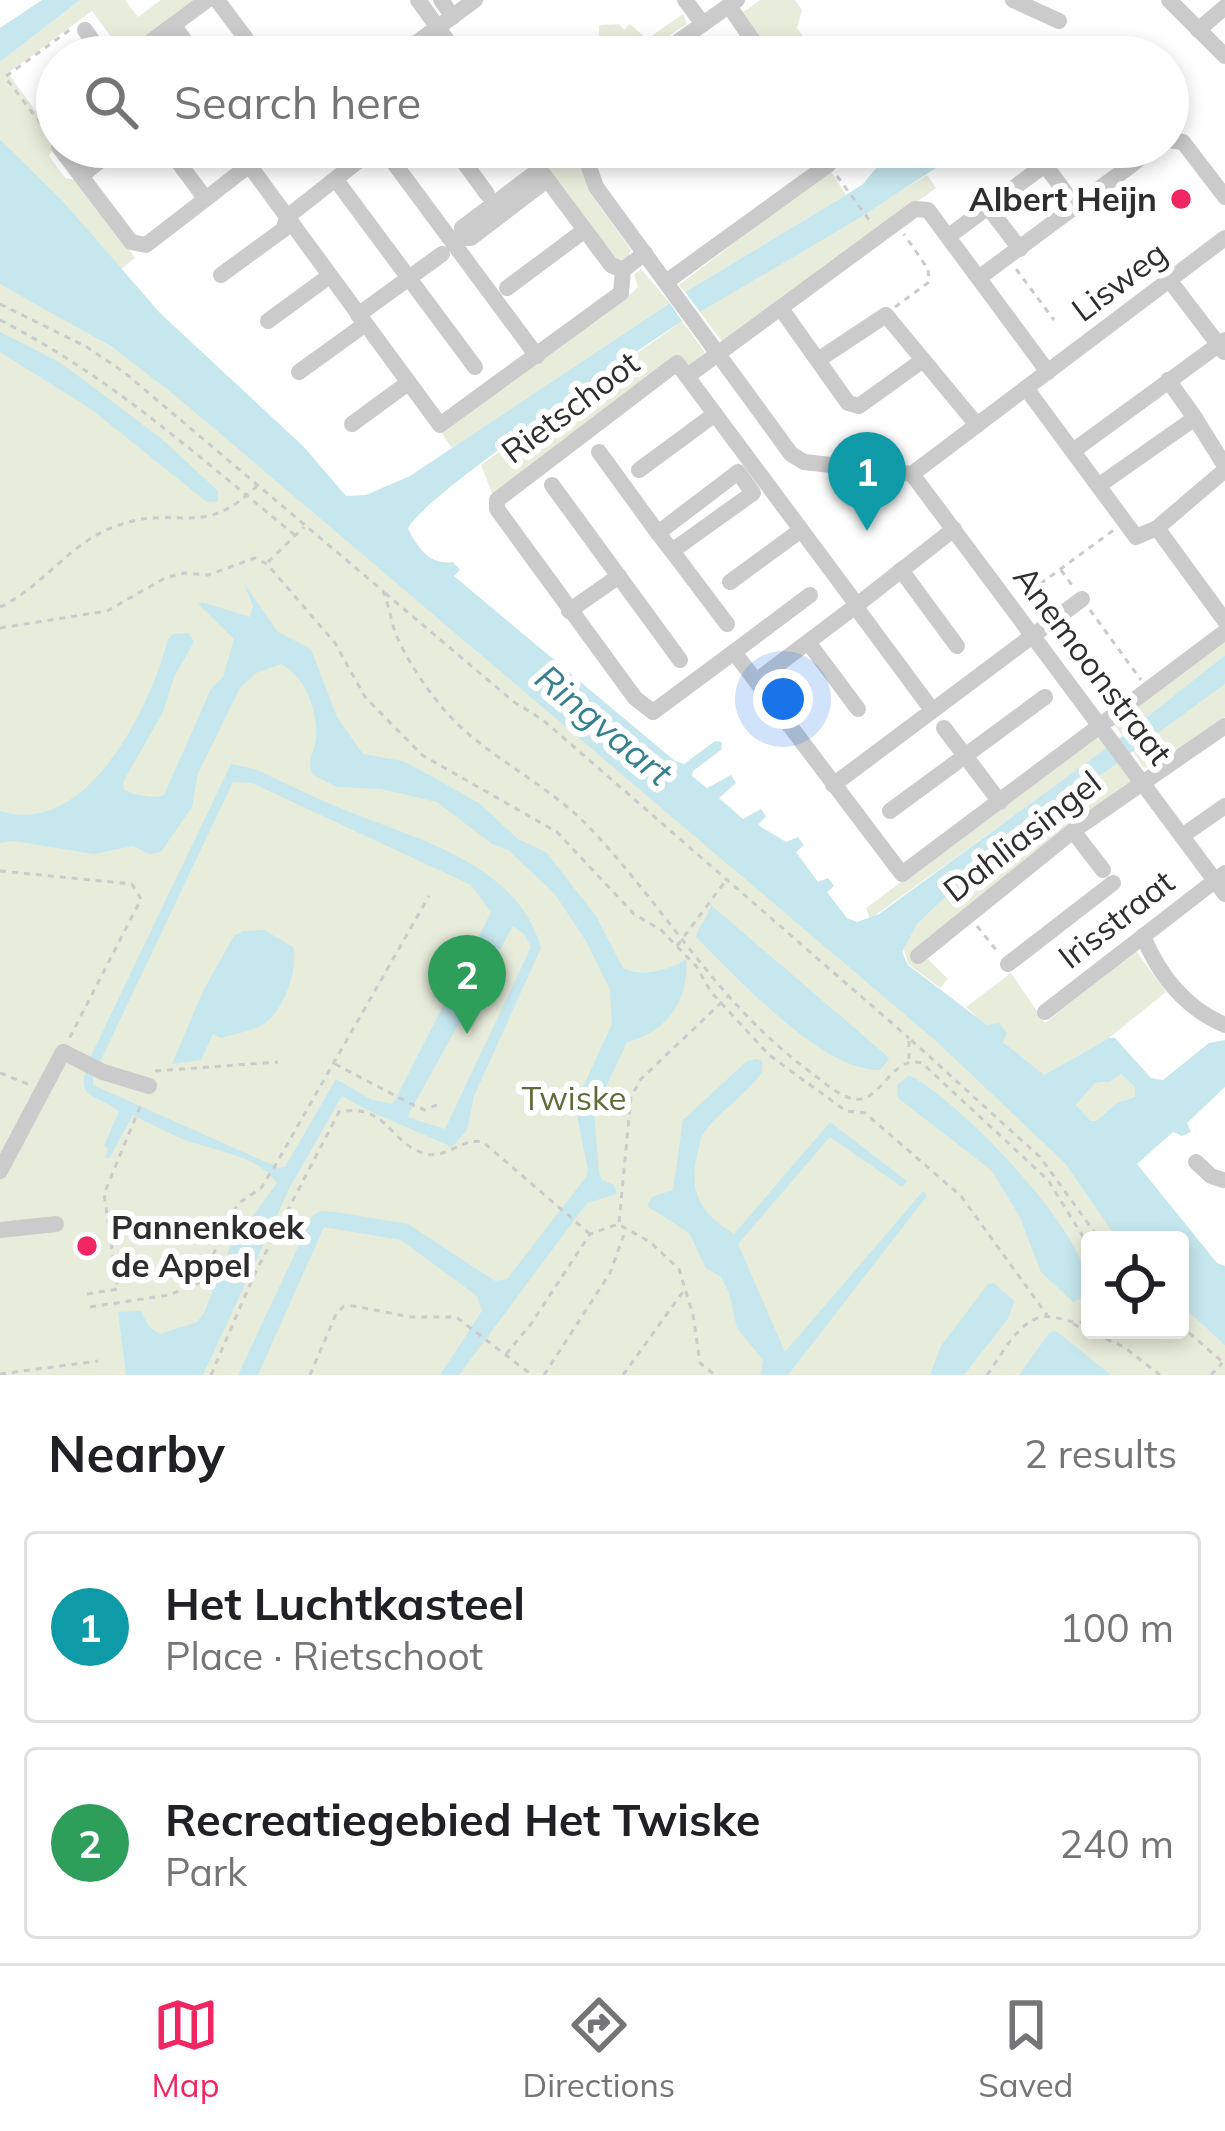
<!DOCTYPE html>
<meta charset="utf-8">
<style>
body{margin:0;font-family:Mulish,sans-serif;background:#f2f2f2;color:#202124}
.controls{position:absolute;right:36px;bottom:36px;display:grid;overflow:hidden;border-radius:12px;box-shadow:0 6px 18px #0003}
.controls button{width:108px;height:108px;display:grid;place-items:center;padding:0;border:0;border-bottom:3px solid #e0e0e0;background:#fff;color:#202124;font:60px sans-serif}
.you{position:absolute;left:783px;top:699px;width:42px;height:42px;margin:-30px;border:9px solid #fff;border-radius:50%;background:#1a73e8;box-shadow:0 0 0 18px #1a73e833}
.badge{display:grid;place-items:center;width:78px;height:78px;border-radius:50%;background:#f02662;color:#fff;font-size:39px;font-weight:700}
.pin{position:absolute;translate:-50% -99px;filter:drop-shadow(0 3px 6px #0008)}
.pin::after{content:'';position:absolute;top:63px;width:42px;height:36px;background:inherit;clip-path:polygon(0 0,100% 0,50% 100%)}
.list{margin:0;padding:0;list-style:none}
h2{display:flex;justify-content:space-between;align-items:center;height:156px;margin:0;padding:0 48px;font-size:51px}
h2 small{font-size:39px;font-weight:400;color:#757577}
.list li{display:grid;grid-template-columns:78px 1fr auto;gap:36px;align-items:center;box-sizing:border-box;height:192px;margin:0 24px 24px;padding:0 24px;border:3px solid #e0e0e0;border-radius:12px}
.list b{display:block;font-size:45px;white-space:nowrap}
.list p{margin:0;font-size:39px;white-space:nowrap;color:#757577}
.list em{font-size:39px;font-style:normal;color:#757577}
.icon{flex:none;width:66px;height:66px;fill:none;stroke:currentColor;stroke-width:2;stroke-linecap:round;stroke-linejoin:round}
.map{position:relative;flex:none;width:1225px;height:1375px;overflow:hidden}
.search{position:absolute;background:#fff;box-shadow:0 6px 18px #0003;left:36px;right:36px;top:36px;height:132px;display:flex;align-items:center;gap:30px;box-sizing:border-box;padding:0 42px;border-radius:66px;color:#757577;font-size:45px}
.sheet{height:588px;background:#fff}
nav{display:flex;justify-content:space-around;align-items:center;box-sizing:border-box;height:168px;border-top:3px solid #e0e0e0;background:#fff;font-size:33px;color:#757577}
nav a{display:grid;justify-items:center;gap:6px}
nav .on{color:#f02662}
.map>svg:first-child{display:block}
.green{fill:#e8ecdb}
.water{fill:#c6e7ee;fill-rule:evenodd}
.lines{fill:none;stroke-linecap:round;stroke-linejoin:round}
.path{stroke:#cbcbcb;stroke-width:3;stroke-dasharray:6 6;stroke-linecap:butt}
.minor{stroke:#cbcbcb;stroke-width:16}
.poi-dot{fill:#f02662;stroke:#fff;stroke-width:4.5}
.labels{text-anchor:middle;stroke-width:12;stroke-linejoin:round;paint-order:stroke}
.poi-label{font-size:33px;font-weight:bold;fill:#2e2e2e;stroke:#fff;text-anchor:end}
.street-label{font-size:33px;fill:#2e2e2e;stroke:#fff}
.park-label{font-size:33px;fill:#5d6d39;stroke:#fff}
.water-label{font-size:36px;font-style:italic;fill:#35808e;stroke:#fff}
</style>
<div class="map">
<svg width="1225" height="1375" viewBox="0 0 1225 1375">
<rect width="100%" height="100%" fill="#fff"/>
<g class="green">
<path d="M80 0H125L138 17 161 0H199L125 56 92 11 8 73 57 140 49 156 65 178 77 180 135 258 121 269 62 200 0 139V62Z"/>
<path d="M760 0H795L802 10 797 28 803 36 793 57H771L742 13Z"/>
<path d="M683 14 687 24 638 57H599V25L619 24 624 30 630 24 647 39Z"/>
<path d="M530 147H581L588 190 631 250 628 258 616 265Z"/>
<path d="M830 170 846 195 685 292 679 285Z"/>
<path d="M927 175 936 188 724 344 700 312Z"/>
<path d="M641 269 670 303 452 448 442 434 634 291 638 287 634 275Z"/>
<path d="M0 284 46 307 200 402 710 828 1159 1240H1090V1330H1180V1260L1225 1301V1375H0Z"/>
<path d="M682 321 705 352 691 367 684 365 493 495 481 465Z"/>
<path d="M1225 641V655L1123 736 1114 725Z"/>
<path d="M1225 684V717L1151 769 1143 767 1133 751Z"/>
<path d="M1100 735 1109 747 870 919 866 908Z"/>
<path d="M1119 761 1133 779 1132 784 926 957 948 979 940 988 908 964 903 946 917 924 985 860Z"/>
<path d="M1136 951 1166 992 1109 1038 1044 1075 1028 1065 966 1007 1011 973 1045 1023Z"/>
<path d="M1121 1074 1136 1087 1135 1097 1118 1102 1096 1121H1091L1076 1105 1095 1083 1110 1082Z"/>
</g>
<g class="water">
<path d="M42 0H80L0 62V28Z"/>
<path d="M0 139 62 200 160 313 304 447 346 496 366 495 410 476 670 303 682 321C644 346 415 502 408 529 418 547 429 566 453 562L460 570 454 576 675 761 684 764 715 741 722 742 721 750 693 771 692 776 707 788 731 775 736 783 719 798 743 819 761 809 766 816 758 825 786 842 798 837 804 845 796 852 818 882 828 878 834 886 827 892 847 918 857 922 879 914 1123 736 1225 655V684L985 860 917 924 902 952 908 965 987 1025 999 1023 1007 1033 1003 1042 1044 1075 1109 1038H1115L1151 1078 1163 1080 1209 1043 1225 1040V1087L1187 1123 1191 1132 1182 1136 1173 1132 1137 1164 1217 1263 1225 1266V1345L1180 1304V1240H1118L1065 1163 936 1041 176 396 112 347 0 284ZM1121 1074 1135 1087V1097L1118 1102 1096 1121H1091L1076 1105 1095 1083 1110 1082Z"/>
<path d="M894 147H968L856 220 700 312 685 292 846 195 863 184Z"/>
<path d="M0 332 59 362 89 384 163 440 218 491V501L207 502 91 409 0 352Z"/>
<path d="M244 584 278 632 311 649 337 717 363 754 403 761 431 776 479 803 518 839 546 852 596 916 623 968C641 978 670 970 686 959 690 1000 666 1033 627 1042L594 1113 599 1173 602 1180 614 1185 617 1194 587 1203 459 1375H440L482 1311 477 1296 401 1240 324 1227 258 1375H238L313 1215 321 1211 336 1212 408 1224 495 1281 507 1279 586 1177 588 1171 577 1115V1100L612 1024 610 990 586 941 554 893 508 850 492 844 437 802 381 789 337 787 313 775C306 760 314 754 316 739 318 711 306 677 281 664L256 673 240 688 198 773 192 807 161 852 150 854 133 846 94 854 14 841 0 843V811C88 839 151 705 168 639L173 634 188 633 194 642 174 677 163 712 123 782 124 790C134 795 155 799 164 795L211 689 223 677 234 639 198 604 202 602 250 617 253 606Z"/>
<path d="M231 764 255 769C283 782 311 796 340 808 412 838 518 862 541 948L474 1096 467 1130 452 1147C416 1130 375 1116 342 1096L290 1187 203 1375H126L118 1312 141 1311 149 1327 160 1334 197 1322 204 1313 230 1247 277 1183C259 1156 216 1151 188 1141 170 1134 150 1124 133 1115L109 1159 105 1157 108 1149 104 1146 119 1111C93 1092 74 1101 89 1060ZM233 782 252 783 471 885 491 912 393 1104 372 1100 336 1079 285 1167 279 1168 93 1085V1077L99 1074 100 1062ZM513 926 524 934 531 947 445 1129 407 1117Z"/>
<path d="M711 905 886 1055 889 1059 880 1070C821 1071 737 977 696 937 699 924 708 919 711 905Z"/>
<path d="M264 930 293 947C299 970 282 1016 260 1026 248 1032 234 1034 221 1038L213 1034 201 1060 172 1064 203 991 234 936 243 931Z"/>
<path d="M756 1059 762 1061V1072C747 1095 715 1114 702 1136 699 1142 699 1149 697 1155 688 1194 702 1214 734 1234L830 1122 907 1181 902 1187 830 1137 738 1244 785 1352 923 1191 927 1196 788 1375H761L763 1360 737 1328 729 1293 721 1277 706 1268 689 1233 647 1206 652 1197 673 1190 683 1120 747 1061Z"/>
<path d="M909 1075C961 1102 1090 1234 1090 1294L1073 1302 1041 1272 1019 1215 991 1170 898 1098 897 1085Z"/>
<path d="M994 1283 1014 1301 1009 1317 964 1375H930L941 1346 988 1284Z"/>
<path d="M1056 1331 1111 1375H1019L1050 1332Z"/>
</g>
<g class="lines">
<g class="path">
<path d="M797 57 805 42"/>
<path d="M48 133 5 77 71 29"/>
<path d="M837 176 870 221"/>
<path d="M1016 269 1054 320"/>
<path d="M0 304 87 347 125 373 383 591C388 603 390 614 393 626 402 654 427 690 446 712 485 756 548 784 589 827 665 907 719 1005 809 1071 821 1080 833 1091 847 1097 881 1111 888 1054 922 1063L1048 1180 1090 1248"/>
<path d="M895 307 929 282 928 269 904 234"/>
<path d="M0 320C110 376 200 458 296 536"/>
<path d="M268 562 304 527"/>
<path d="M1061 570 1074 588"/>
<path d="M385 593 514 702 543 720 909 1038"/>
<path d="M1021 598 1115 529"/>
<path d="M0 607C43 587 70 542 116 526 178 503 201 541 257 486"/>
<path d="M1090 610 1141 680"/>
<path d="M0 628 107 611 165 578 184 573 208 575 255 558 267 564 335 643 365 697 422 755 557 832 634 914 661 930 696 966 711 992 769 1055 846 1111 865 1113 961 1196 1047 1315"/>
<path d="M0 871 132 884 141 899 68 1041"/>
<path d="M977 926 997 951"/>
<path d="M677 946 724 883"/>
<path d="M909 1059V1038L1040 1157 1100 1240"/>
<path d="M335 1064 413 1105 425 1110 441 1103"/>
<path d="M155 1071 278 1062"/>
<path d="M0 1073 30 1085"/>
<path d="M619 1222 631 1097 641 1079 727 997"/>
<path d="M87 1294 118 1289 104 1194 142 1102"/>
<path d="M90 1307 169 1295 201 1282 231 1215 239 1203 261 1188 276 1164 429 896"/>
<path d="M1073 1324 1124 1347 1160 1375"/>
<path d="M1180 1325 1225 1364"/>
<path d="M506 1354 531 1324 590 1234 618 1224 650 1242 679 1269 693 1315 700 1363 715 1375"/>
<path d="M0 1374 98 1361"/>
<path d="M211 1375 254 1275 339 1112C385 1103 387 1138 420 1152 444 1163 460 1137 483 1142L590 1234"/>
<path d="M310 1375 336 1314 344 1306H354L410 1317H456L532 1375"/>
<path d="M544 1375 610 1273 626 1229"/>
<path d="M623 1375 685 1289"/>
<path d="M987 1375C1002 1355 1022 1312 1051 1317 1067 1319 1074 1325 1090 1321"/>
<path d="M1211 1375 1222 1363"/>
</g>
<g class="minor">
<path d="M217 0 247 40 241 57"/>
<path d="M418 0 459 57"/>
<path d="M441 0 453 17"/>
<path d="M685 0 703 24"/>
<path d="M1013 0 1059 21"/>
<path d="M1169 0 1225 56"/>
<path d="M729 6 764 57"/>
<path d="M174 26 197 57"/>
<path d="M85 30 104 57"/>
<path d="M1198 30 1225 7"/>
<path d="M327 56 328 57"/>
<path d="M130 57 207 0"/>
<path d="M397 57 475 0"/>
<path d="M656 57 737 0"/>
<path d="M1168 140 1183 142 1225 197"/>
<path d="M59 147 131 242 146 245 273 147"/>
<path d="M167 147 205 198"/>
<path d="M382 147 537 356"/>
<path d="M453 147 487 194"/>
<path d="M589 147V167L596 187 791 454 804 462 912 474 1225 238"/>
<path d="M249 165 440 425 621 293 623 270 645 253"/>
<path d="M1045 165 1076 207"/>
<path d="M1130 166 1153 147"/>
<path d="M539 170 462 228 463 238H471L547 180"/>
<path d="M81 176 117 147"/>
<path d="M336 180 475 367"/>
<path d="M988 207 1020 249"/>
<path d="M585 230 611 265 623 270"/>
<path d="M949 236 1069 147"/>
<path d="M221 275 284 229 287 217 376 147"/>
<path d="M980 277 1130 166 1116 147"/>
<path d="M1170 281 1224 352"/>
<path d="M666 282 829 164 831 154 826 147"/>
<path d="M507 288 585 230 523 147"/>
<path d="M782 310 848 403 859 406 923 360"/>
<path d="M358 315 442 254"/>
<path d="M268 321 328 277"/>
<path d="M818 360 886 315 977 425"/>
<path d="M299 372 364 325"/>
<path d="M689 375 915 209 928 210 1048 372"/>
<path d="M1168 380 1195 418"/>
<path d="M1026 388 1136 537 1157 528 1225 470"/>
<path d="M352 424 408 383"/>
<path d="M1073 451 1225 340"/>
<path d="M599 452 658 533"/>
<path d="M639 470 715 414"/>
<path d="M738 472 753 493 672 551 658 533Z"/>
<path d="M912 474 1225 894"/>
<path d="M1101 484 1195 418 1225 466"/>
<path d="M552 485 680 660"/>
<path d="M1157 528 1225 621"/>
<path d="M954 529 857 605 677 363 497 500V509L635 698 653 712 734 652 902 874 1225 632"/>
<path d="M672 551 727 624"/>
<path d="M901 570 957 646"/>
<path d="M730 582 801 530"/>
<path d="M855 606 932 710"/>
<path d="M569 611 619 576"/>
<path d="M808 642 858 709"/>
<path d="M734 652 810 595"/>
<path d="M756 681 857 605"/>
<path d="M944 728 1000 802"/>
<path d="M833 785 1082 599"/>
<path d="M890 811 1045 697"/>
<path d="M1073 831 1103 870"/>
<path d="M1182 836 1225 806"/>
<path d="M1143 936C1159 975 1185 1008 1225 1025"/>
<path d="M918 956 1073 831 1225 726"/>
<path d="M1008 964 1113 883"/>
<path d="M1045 1012 1225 873"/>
<path d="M1196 1162 1211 1176 1223 1180"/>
<path d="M0 1171 63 1052 103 1072 149 1086"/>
<path d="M0 1230 56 1224"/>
</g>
</g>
<g class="poi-dot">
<circle cx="1181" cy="199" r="12"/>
<circle cx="87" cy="1246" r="12"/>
</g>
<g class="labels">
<g class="poi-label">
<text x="1157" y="211">Albert Heijn</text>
<text x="111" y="1239" text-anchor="start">Pannenkoek<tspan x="111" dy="38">de Appel</tspan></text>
</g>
<g class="street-label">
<text transform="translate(1119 281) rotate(-37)" y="12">Lisweg</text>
<text transform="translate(570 407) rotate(-37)" y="12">Rietschoot</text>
<text transform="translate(1093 665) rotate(53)" y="12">Anemoonstraat</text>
<text transform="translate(1022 836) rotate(-38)" y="12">Dahliasingel</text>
<text transform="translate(1116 919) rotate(-38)" y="12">Irisstraat</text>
</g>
<g class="park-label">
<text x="574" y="1110">Twiske</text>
</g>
<g class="water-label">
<text transform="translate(604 725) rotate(40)" y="13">Ringvaart</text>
</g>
</g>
</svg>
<div class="controls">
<button><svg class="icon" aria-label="locate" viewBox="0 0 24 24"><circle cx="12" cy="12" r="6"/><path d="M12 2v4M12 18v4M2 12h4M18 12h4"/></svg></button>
</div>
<div class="you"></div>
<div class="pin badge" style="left:867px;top:531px;background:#0f9aa8">1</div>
<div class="pin badge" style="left:467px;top:1034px;background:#2e9e5b">2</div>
<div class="search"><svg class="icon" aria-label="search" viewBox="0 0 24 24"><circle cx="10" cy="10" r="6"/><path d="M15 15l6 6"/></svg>Search here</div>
</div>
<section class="sheet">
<h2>Nearby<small>2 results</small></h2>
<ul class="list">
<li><span class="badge" style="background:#0f9aa8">1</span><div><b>Het Luchtkasteel</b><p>Place · Rietschoot</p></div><em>100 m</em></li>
<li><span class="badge" style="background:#2e9e5b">2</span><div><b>Recreatiegebied Het Twiske</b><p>Park</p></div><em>240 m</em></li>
</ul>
</section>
<nav>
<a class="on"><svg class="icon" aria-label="map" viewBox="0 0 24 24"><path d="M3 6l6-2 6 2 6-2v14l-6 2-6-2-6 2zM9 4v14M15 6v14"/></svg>Map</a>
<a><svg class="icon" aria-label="directions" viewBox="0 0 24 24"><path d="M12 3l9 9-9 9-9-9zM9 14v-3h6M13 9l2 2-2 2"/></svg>Directions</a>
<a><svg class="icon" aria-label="saved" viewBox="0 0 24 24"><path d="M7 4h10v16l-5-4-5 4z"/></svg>Saved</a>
</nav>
